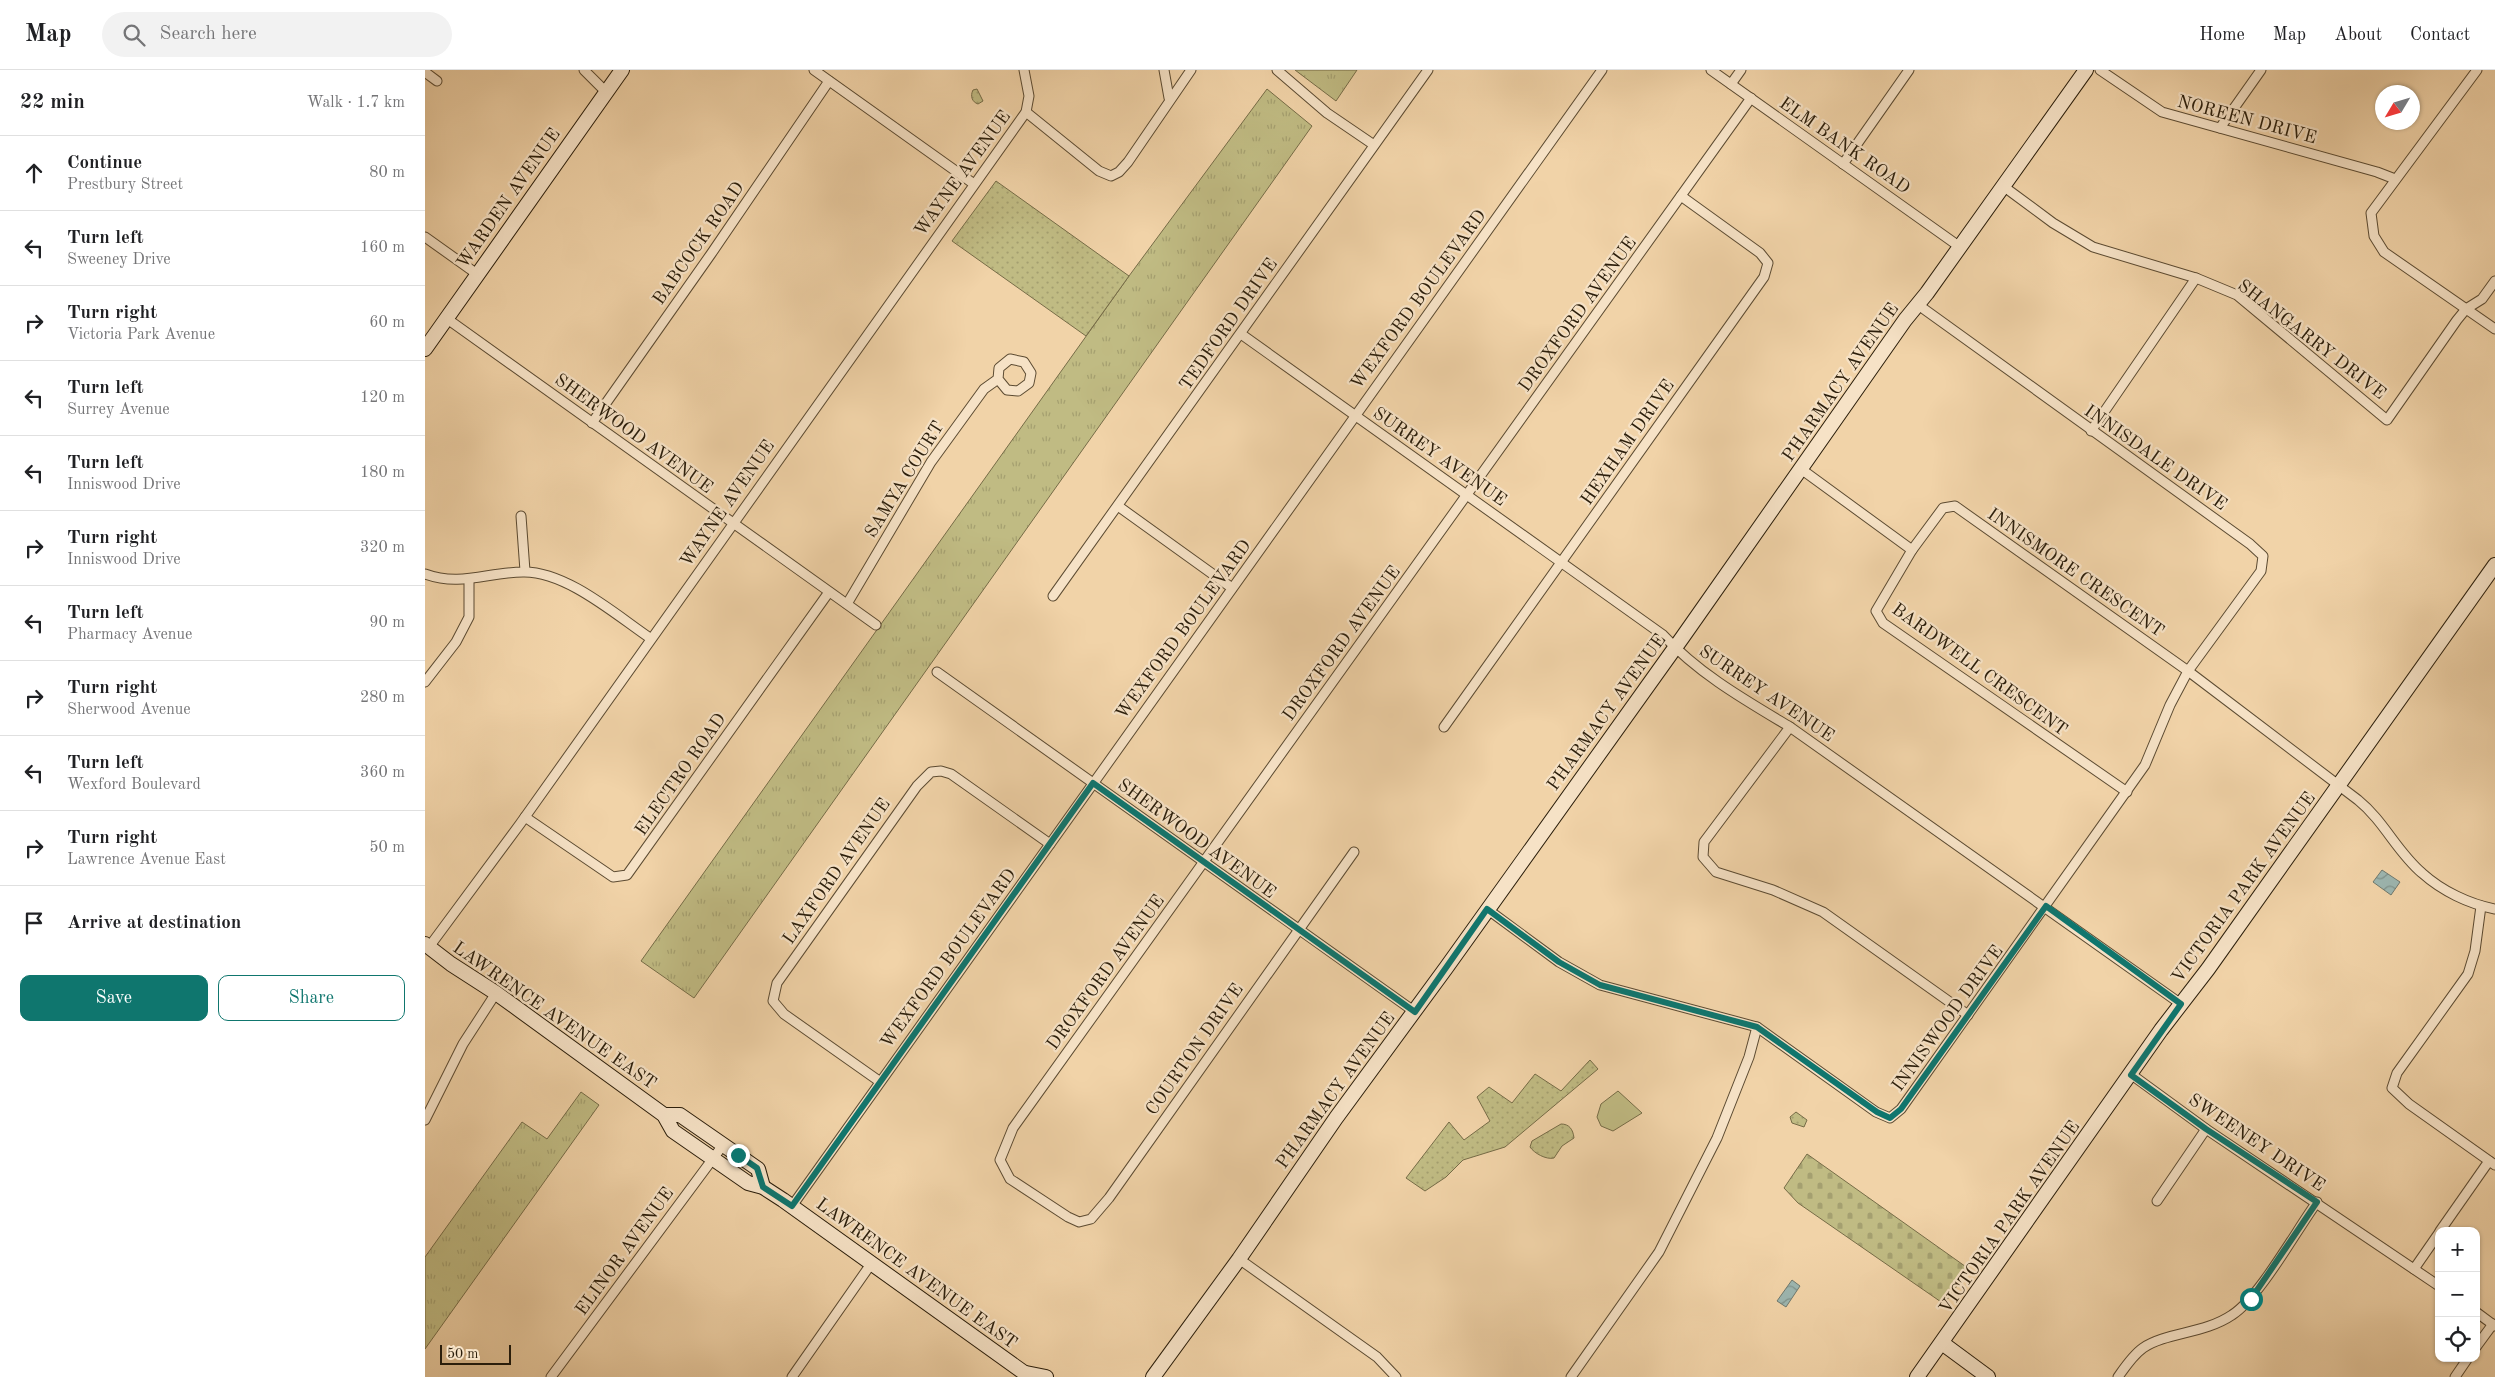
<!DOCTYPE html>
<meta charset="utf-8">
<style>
body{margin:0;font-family:"Old Standard TT",serif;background:#f2f2f2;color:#202124}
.controls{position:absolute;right:15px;bottom:15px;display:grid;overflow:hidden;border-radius:10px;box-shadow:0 1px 4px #0004}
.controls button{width:45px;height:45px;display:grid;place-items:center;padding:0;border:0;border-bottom:1px solid #e0e0e0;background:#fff;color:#202124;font:25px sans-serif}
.compass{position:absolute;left:1950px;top:15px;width:45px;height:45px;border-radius:50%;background:#fff;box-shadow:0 1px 4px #0004;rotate:232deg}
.scale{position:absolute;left:15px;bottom:12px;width:71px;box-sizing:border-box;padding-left:5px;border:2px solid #2b1e0b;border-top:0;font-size:14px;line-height:18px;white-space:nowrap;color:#2b1e0b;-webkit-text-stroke:4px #f6e2c6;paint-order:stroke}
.stop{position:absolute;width:15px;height:15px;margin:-11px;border:4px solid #0f766e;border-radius:50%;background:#fff}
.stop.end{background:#0f766e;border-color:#fff;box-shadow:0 1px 5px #0008}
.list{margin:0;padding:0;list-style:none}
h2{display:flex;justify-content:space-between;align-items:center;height:65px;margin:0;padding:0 20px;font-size:21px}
h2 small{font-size:16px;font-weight:400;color:#757577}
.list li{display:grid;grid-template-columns:32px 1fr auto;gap:15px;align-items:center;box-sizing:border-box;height:75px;padding:0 20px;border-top:1px solid #e0e0e0}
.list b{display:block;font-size:19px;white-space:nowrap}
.list p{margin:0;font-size:16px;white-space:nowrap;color:#757577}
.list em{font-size:16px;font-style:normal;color:#757577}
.actions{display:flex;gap:10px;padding:15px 20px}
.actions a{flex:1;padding:11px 0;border:1px solid #0f766e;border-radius:10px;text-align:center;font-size:18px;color:#0f766e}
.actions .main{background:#0f766e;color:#fff}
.icon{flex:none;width:28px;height:28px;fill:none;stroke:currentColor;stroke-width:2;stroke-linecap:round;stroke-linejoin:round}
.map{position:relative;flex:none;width:2070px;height:1307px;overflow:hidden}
header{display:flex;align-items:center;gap:30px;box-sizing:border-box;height:70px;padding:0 25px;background:#fff;border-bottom:1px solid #e0e0e0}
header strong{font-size:24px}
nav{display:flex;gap:28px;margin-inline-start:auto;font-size:18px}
.search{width:350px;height:45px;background:#f2f2f2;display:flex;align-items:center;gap:12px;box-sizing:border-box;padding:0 18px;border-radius:28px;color:#757577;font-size:19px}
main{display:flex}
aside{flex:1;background:#fff}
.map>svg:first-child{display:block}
.grass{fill:url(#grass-tufts);stroke:#766c47}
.cemetery{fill:url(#cemetery-stones);stroke:#766c47}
.park{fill:url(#park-dots);stroke:#766c47}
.garden{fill:#c0bb83;stroke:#766c47}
.water{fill:url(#water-waves);stroke:#6f796e}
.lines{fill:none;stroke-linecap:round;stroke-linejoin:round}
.street-casing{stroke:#5c4b32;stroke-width:11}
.secondary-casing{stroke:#2b1e0b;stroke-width:16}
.street{stroke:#f6e2c6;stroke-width:9}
.secondary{stroke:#f6e2c6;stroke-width:14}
.route{stroke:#0f766e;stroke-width:6}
.labels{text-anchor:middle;stroke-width:4.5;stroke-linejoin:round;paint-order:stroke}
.street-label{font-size:18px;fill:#2b1e0b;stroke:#f6e2c6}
</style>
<header>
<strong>Map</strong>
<div class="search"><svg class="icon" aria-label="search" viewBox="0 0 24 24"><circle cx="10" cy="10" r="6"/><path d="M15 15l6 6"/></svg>Search here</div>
<nav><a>Home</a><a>Map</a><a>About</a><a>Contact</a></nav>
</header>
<main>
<aside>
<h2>22 min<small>Walk · 1.7 km</small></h2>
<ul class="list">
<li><svg class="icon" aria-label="ahead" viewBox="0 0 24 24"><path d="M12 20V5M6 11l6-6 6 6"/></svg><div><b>Continue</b><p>Prestbury Street</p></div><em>80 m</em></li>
<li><svg class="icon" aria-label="left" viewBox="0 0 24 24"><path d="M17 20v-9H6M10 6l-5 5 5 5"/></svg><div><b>Turn left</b><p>Sweeney Drive</p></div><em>160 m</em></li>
<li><svg class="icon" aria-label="right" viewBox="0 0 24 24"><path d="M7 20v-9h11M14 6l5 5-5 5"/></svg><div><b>Turn right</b><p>Victoria Park Avenue</p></div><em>60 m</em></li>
<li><svg class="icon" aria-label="left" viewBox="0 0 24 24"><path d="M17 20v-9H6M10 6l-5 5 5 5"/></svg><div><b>Turn left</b><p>Surrey Avenue</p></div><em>120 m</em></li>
<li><svg class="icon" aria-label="left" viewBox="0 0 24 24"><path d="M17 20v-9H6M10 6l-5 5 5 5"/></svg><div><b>Turn left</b><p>Inniswood Drive</p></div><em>180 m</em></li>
<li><svg class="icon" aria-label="right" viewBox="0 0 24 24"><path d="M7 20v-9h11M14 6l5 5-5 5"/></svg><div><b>Turn right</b><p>Inniswood Drive</p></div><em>320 m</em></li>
<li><svg class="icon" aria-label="left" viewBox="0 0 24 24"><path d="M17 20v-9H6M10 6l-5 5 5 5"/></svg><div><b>Turn left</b><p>Pharmacy Avenue</p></div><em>90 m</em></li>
<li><svg class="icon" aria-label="right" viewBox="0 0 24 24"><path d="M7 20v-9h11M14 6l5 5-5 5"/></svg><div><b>Turn right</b><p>Sherwood Avenue</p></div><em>280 m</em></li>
<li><svg class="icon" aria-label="left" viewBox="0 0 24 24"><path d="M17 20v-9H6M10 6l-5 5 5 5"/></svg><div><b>Turn left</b><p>Wexford Boulevard</p></div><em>360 m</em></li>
<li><svg class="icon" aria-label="right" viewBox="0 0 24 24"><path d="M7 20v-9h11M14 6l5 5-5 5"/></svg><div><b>Turn right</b><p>Lawrence Avenue East</p></div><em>50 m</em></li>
<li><svg class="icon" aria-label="arrive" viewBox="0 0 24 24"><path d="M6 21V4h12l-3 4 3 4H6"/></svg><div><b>Arrive at destination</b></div></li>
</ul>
<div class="actions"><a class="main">Save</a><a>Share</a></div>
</aside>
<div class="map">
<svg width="2070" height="1307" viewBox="0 0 2070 1307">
<defs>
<pattern id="grass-tufts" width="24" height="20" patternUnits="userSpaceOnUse" patternTransform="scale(1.25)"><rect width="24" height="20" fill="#c0bb83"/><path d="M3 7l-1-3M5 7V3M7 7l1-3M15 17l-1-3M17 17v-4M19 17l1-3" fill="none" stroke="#a5a070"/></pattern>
<pattern id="cemetery-stones" width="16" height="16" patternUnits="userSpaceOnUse" patternTransform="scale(1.25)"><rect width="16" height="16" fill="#c0bb83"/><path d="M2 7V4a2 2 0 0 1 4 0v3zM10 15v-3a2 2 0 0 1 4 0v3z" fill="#a5a070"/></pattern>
<pattern id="park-dots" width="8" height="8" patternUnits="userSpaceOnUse" patternTransform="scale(1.25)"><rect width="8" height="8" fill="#c0bb83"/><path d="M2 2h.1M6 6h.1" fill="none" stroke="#a5a070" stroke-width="1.8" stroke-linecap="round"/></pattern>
<pattern id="water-waves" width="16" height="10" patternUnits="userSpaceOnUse" patternTransform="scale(1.25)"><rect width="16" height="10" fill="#9cb6b0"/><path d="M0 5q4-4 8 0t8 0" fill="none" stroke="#7f938d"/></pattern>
</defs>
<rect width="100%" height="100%" fill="#f1d3a8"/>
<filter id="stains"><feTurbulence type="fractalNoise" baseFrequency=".004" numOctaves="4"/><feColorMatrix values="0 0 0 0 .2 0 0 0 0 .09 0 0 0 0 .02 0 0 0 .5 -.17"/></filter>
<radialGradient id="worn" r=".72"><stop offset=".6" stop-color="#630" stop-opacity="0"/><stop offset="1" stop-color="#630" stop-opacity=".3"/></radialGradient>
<g class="grass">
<path d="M870 0H932L911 31Z"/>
<path d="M842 19 887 56 269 928 216 891 704 206Z"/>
<path d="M156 1022 174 1035 0 1279V1187L97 1052 122 1069Z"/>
</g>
<path class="cemetery" d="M1382 1084 1544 1199 1519 1234 1373 1133 1359 1118Z"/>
<g class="park">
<path d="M552 19 558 31 553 34C547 32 545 26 548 20Z"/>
<path d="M571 111 704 206 661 266 527 171Z"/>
<path d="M1165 990 1173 999 1080 1077 1038 1090 1021 1107 1000 1121 981 1108 1024 1052 1039 1070 1065 1051 1052 1027 1064 1017 1087 1033 1110 1004 1136 1021Z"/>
<path d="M1371 1042 1382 1050 1379 1057 1367 1053 1365 1047Z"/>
<path d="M1136 1054C1144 1054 1148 1059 1149 1068L1137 1076 1129 1088C1121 1090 1109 1083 1105 1077L1107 1071Z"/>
</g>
<path class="garden" d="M1193 1021 1217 1043 1188 1061 1176 1056 1172 1047 1176 1034Z"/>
<g class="water">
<path d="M1957 800 1975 812 1966 825 1948 812Z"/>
<path d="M1367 1210 1375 1216 1361 1237 1352 1231Z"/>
</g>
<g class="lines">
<g class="street-casing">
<g id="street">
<path d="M159 0 181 22"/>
<path d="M389 0 549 114"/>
<path d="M739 0 744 28"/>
<path d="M852 0 902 43 949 75"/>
<path d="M1286 0 1535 177"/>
<path d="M1675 0 1737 42 1952 102 1970 109"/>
<path d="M2052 0 1946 143 1949 166 1959 182 2070 259"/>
<path d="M0 2 12 11"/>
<path d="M1306 14 1316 0"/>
<path d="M601 42 674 101 686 106 694 102 703 92 766 0"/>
<path d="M1795 58 1836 0"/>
<path d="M1418 94 1484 0"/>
<path d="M1578 116 1628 153 1668 177 1771 208 1812 225 1962 350 2032 250 2041 239 2057 229 2070 211"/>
<path d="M0 167 52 204"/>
<path d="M21 248 451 555"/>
<path d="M816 264 1238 565C1274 604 1320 630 1365 657L1756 934"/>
<path d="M167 353 286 184 404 11"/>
<path d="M1666 361 1771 208"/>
<path d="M1376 399 1487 480 1518 438 1530 436 1763 601 1933 730C1959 751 1972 782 1997 803 2017 821 2044 834 2070 839"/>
<path d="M693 436 807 518"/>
<path d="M96 446 100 501"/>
<path d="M1487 480 1451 541 1458 553 1702 722"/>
<path d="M0 504C35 517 63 502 98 502 141 501 191 545 225 568"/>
<path d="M628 526 1003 0"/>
<path d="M422 534 506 392 559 319 573 309 574 298 585 289 599 292 606 303 604 313 593 321 582 320 573 309"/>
<path d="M512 602 990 942"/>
<path d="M0 612 31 572 44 547V510"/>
<path d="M1019 657 1339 207 1343 193 1335 183 1256 126"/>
<path d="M1365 657 1279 772 1278 787 1291 802 1348 820 1398 842 1543 945"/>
<path d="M100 747 188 807 202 805 404 522"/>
<path d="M929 782 684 1128 666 1149 654 1152 643 1147 585 1109 575 1090 588 1058 1326 28"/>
<path d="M2056 836 2050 881 2043 904 1972 1003 1967 1018 1984 1034 2070 1095"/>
<path d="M1062 839 1134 892 1175 915 1332 957 1451 1042 1465 1048 1476 1039 1720 695 1745 635 1763 601 1836 501 1838 486 1825 474 1492 234"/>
<path d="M4 877 95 754 601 42 604 26 599 0"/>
<path d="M1707 1005 1781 1059 2014 1216"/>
<path d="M454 1011 359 944 348 931 352 913 492 716 506 702 516 701 526 704 625 774"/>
<path d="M0 1050 38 974 71 923"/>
<path d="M1732 1131 1781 1059"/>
<path d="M367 1136 1177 0"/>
<path d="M2015 1161 2064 1091"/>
<path d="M814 1189 952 1287 971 1307"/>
<path d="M1989 1199 2014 1163"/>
<path d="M2051 1242 2070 1256"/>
<path d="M2051 1277 2068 1254"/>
<path d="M126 1307 298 1075"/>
<path d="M367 1307 446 1194"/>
<path d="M1146 1307 1234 1182 1292 1068 1324 987 1332 957"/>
<path d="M1693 1307C1700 1297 1708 1285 1718 1278 1742 1262 1779 1264 1807 1245 1834 1228 1871 1161 1892 1132"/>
<path d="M2030 1307 2043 1288"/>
</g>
</g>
<g class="secondary-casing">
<g id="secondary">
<path d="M0 279 197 0"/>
<path d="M0 874 26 894 71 923 239 1045 248 1061 323 1113 338 1117 358 1130 605 1307"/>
<path d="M239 1045H255L333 1099 338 1117"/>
<path d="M1517 1273 1563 1307"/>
<path d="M601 1303 621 1307"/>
<path d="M728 1307 814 1189 911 1048 1021 898 1257 568 1480 250 1502 223 1661 0"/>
<path d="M1492 1307 1736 960 1783 899 2070 495"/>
</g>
</g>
<use href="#street" class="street"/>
<use href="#secondary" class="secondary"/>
</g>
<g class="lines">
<path class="route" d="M313 1085 332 1098 338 1117 367 1136 668 713 990 942 1062 839 1134 892 1175 915 1332 957 1452 1042 1465 1048 1476 1039 1621 836 1756 934 1706 1005 1781 1059 1892 1132 1826 1229"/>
</g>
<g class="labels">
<g class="street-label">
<text transform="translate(1822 49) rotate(15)" y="6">NOREEN DRIVE</text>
<text transform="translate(1420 75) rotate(35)" y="6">ELM BANK ROAD</text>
<text transform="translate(537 103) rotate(-54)" y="6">WAYNE AVENUE</text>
<text transform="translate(83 128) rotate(-55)" y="6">WARDEN AVENUE</text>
<text transform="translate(273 173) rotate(-55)" y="6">BABCOCK ROAD</text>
<text transform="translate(993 229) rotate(-54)" y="6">WEXFORD BOULEVARD</text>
<text transform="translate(1152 244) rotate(-54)" y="6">DROXFORD AVENUE</text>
<text transform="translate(803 254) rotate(-55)" y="6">TEDFORD DRIVE</text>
<text transform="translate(1887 269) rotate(38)" y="6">SHANGARRY DRIVE</text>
<text transform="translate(1415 312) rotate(-55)" y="6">PHARMACY AVENUE</text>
<text transform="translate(209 363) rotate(36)" y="6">SHERWOOD AVENUE</text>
<text transform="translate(1202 372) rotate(-55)" y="6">HEXHAM DRIVE</text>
<text transform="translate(1015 386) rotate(35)" y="6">SURREY AVENUE</text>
<text transform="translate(1731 387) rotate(35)" y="6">INNISDALE DRIVE</text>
<text transform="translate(479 409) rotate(-58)" y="6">SAMYA COURT</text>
<text transform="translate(302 433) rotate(-55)" y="6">WAYNE AVENUE</text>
<text transform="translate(1651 502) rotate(35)" y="6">INNISMORE CRESCENT</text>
<text transform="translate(758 559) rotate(-54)" y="6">WEXFORD BOULEVARD</text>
<text transform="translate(916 573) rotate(-54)" y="6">DROXFORD AVENUE</text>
<text transform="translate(1555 599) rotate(36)" y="6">BARDWELL CRESCENT</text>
<text transform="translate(1342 623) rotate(34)" y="6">SURREY AVENUE</text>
<text transform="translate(1181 642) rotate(-54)" y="6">PHARMACY AVENUE</text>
<text transform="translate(255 704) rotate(-55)" y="6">ELECTRO ROAD</text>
<text transform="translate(772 768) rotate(36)" y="6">SHERWOOD AVENUE</text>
<text transform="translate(411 801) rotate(-55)" y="6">LAXFORD AVENUE</text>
<text transform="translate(1818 817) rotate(-54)" y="6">VICTORIA PARK AVENUE</text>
<text transform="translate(523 888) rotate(-54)" y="6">WEXFORD BOULEVARD</text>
<text transform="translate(680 902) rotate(-54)" y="6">DROXFORD AVENUE</text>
<text transform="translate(130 945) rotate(35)" y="6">LAWRENCE AVENUE EAST</text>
<text transform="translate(1522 948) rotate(-54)" y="6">INNISWOOD DRIVE</text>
<text transform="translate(769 979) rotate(-55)" y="6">COURTON DRIVE</text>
<text transform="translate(910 1020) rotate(-54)" y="6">PHARMACY AVENUE</text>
<text transform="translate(1832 1072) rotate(34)" y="6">SWEENEY DRIVE</text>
<text transform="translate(1584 1147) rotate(-55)" y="6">VICTORIA PARK AVENUE</text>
<text transform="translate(199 1181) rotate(-54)" y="6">ELINOR AVENUE</text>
<text transform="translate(492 1203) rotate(36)" y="6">LAWRENCE AVENUE EAST</text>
</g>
</g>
<rect width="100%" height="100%" filter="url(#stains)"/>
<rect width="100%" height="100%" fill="url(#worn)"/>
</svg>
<div class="controls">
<button>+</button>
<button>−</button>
<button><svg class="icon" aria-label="locate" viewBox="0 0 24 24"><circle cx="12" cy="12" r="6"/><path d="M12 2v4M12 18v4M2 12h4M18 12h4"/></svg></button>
</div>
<svg class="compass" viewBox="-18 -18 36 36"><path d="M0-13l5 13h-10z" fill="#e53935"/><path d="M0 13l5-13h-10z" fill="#757577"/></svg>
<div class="scale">50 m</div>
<div class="stop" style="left:1826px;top:1229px"></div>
<div class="stop end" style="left:313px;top:1085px"></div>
</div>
</main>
